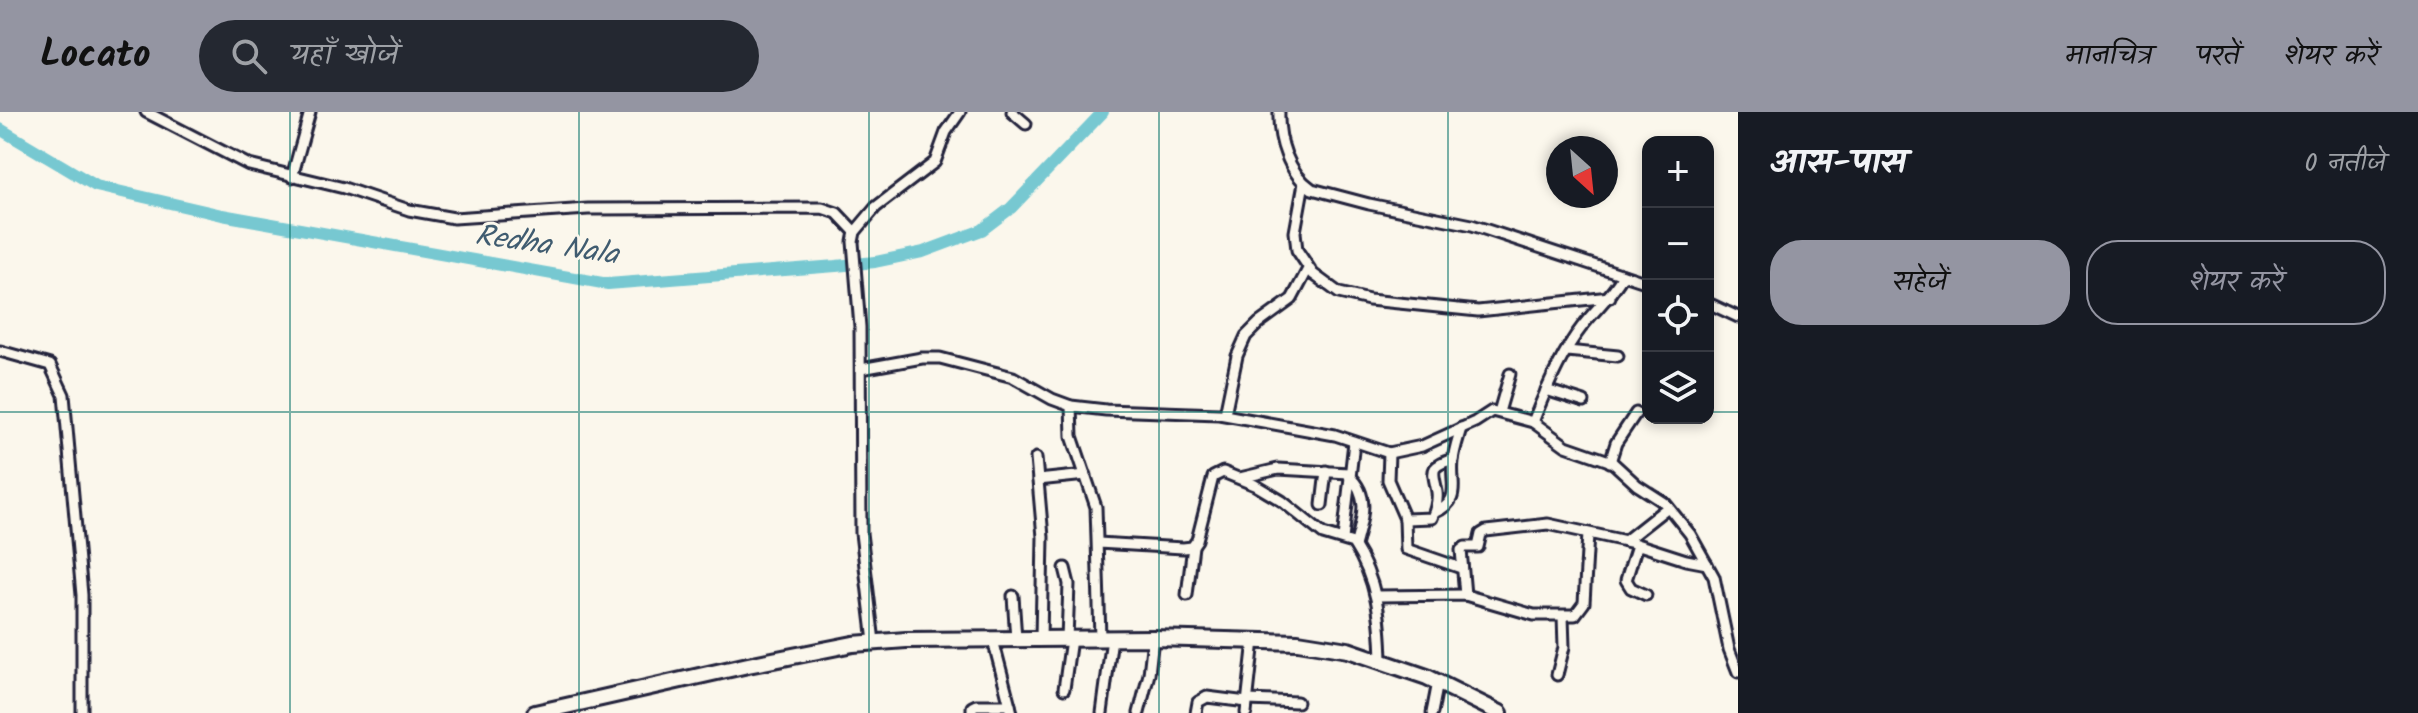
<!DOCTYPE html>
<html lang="hi">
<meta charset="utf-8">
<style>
body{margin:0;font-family:Kalam,"Playpen Sans Deva",sans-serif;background:#242831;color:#f1f3f6}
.controls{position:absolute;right:24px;top:24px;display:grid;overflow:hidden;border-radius:16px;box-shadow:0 4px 12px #0003}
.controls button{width:72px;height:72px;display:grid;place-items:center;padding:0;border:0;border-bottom:2px solid #363941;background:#171b24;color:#f1f3f6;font:40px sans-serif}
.compass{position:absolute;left:1546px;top:24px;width:72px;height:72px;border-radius:50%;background:#171b24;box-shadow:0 4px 12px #0003;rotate:153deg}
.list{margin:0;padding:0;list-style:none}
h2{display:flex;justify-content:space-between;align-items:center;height:104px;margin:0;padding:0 32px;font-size:34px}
h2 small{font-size:26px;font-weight:400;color:#9ea1a6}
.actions{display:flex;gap:16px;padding:24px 32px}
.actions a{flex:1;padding:18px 0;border:2px solid #9495a2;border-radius:32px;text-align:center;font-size:28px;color:#9495a2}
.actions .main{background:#9495a2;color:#111}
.icon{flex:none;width:44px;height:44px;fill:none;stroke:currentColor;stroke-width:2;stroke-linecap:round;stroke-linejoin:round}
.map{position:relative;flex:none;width:1738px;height:601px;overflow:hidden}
header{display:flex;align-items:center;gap:48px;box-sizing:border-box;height:112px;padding:0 40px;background:#9495a2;color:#111}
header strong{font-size:38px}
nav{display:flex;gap:44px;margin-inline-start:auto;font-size:28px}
.search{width:560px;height:72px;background:#242831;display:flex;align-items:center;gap:20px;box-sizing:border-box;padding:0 28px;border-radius:44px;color:#9ea1a6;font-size:30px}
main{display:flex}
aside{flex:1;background:#171b24}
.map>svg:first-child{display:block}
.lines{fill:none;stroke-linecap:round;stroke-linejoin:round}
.river{stroke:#77c8d1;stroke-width:12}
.minor-casing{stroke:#22223b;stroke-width:15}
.highway-casing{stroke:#22223b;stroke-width:20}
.minor{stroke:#fbf7ec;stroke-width:9}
.highway{stroke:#fbf7ec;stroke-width:14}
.grid{fill:none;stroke:#0f766e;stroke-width:2;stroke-opacity:0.55}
.labels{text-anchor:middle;stroke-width:6;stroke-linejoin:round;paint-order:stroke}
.water-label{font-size:30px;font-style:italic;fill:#405c70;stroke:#fbf7ec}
</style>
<header>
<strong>Locato</strong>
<div class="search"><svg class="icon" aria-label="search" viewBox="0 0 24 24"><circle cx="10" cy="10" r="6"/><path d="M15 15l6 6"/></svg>यहाँ खोजें</div>
<nav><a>मानचित्र</a><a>परतें</a><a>शेयर करें</a></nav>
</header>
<main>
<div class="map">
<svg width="1738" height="601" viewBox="0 0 1738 601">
<rect width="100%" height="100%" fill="#fbf7ec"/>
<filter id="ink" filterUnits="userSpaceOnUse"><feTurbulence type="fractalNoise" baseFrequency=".0125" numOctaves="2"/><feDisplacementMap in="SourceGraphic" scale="16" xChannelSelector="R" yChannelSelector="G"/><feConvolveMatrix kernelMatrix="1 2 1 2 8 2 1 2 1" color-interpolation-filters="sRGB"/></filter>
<g filter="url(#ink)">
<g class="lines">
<path class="river" d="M0 17 96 74 222 103 608 172 836 154 875 150 923 140 982 118 1011 96 1103 0"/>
<g class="minor-casing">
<g id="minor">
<path d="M146 0 249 53 344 76 409 98 454 106 588 97 822 96 837 101 855 120"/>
<path d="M1012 0 1026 12"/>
<path d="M1279 0C1278 27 1288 61 1312 77L1369 92 1472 113 1648 171"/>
<path d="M292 65 310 0"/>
<path d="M1304 71 1295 120 1297 138 1313 162 1339 181 1369 188 1478 199 1610 185"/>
<path d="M1708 191 1738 205"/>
<path d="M0 239 50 253 64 283 82 483V601"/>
<path d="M1567 239 1618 244"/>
<path d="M861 257 922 246H940L1013 265 1052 287 1071 294 1106 298 1219 302 1335 323 1389 341 1422 334 1475 310 1492 299 1533 310 1566 334 1612 350 1637 373 1665 391 1690 422 1714 465 1729 537 1738 560"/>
<path d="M1546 278 1584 290"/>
<path d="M1071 294 1072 324 1096 395 1100 526"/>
<path d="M1499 300 1510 262"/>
<path d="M1225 302 1237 244 1246 224 1259 211 1292 187 1308 157"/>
<path d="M1533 310C1544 282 1563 239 1581 216 1595 197 1612 184 1623 163"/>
<path d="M1389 341 1388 368 1405 407 1406 437 1461 456"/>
<path d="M1036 346 1043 425 1041 527"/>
<path d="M1610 350 1616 331 1636 301"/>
<path d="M1349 364C1371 384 1362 408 1355 434"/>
<path d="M1240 366 1278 357 1349 361"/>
<path d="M1038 368 1086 363"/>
<path d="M1322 393 1326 359"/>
<path d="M1434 401C1463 388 1450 373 1453 349 1454 338 1458 327 1461 316"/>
<path d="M1405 407 1432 406C1435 399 1438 388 1437 380 1433 358 1428 355 1453 347"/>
<path d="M1343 427 1354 330"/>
<path d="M1625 429 1668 395"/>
<path d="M1098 431 1183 436 1192 435 1197 428 1213 365 1223 360 1255 373 1282 389 1323 422 1353 431C1377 468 1381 505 1382 549"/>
<path d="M1637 433 1626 468 1631 476 1646 483"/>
<path d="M1065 456 1069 472 1067 527"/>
<path d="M1187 483 1193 434"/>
<path d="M1465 483 1461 438 1465 435H1478L1481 422 1486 419 1548 412 1630 430 1686 448 1707 452"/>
<path d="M1013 484 1016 527"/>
<path d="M1377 484 1465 483 1534 503H1575L1584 491 1588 422"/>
<path d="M993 528 1012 601"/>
<path d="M874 530 861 421 860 215 853 130 855 120 876 95 935 50 946 20 960 0"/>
<path d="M1557 563 1564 535 1563 504"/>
<path d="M1064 577 1071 527"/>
<path d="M1247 588 1297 590"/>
<path d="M972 601V595L976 593H1010"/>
<path d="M1102 601 1112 526"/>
<path d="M1139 601 1149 562 1153 526"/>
<path d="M1196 601 1198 590 1207 585 1247 590"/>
<path d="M1246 601 1254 528"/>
<path d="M1432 601 1438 570"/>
</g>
</g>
<g class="highway-casing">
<path id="highway" d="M535 601 748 553 853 532 906 528 1153 526 1298 530 1348 538 1427 565 1500 601"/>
</g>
<use href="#minor" class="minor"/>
<use href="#highway" class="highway"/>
</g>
</g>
<path class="grid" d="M290 0V601M579 0V601M869 0V601M1159 0V601M1448 0V601M0 300H1648M1708 300H1738"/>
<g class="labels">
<g class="water-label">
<text transform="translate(547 132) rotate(8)" y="10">Redha Nala</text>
</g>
</g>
</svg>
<div class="controls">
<button>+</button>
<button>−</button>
<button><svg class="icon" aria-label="locate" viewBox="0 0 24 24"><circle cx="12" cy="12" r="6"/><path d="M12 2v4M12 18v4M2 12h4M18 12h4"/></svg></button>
<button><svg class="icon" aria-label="layers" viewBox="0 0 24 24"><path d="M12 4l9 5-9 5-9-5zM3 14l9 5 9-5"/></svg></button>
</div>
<svg class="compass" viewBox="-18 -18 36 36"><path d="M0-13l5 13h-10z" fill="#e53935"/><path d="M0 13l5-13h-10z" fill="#9ea1a6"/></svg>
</div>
<aside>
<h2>आस-पास<small>0 नतीजे</small></h2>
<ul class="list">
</ul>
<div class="actions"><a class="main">सहेजें</a><a>शेयर करें</a></div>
</aside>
</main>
